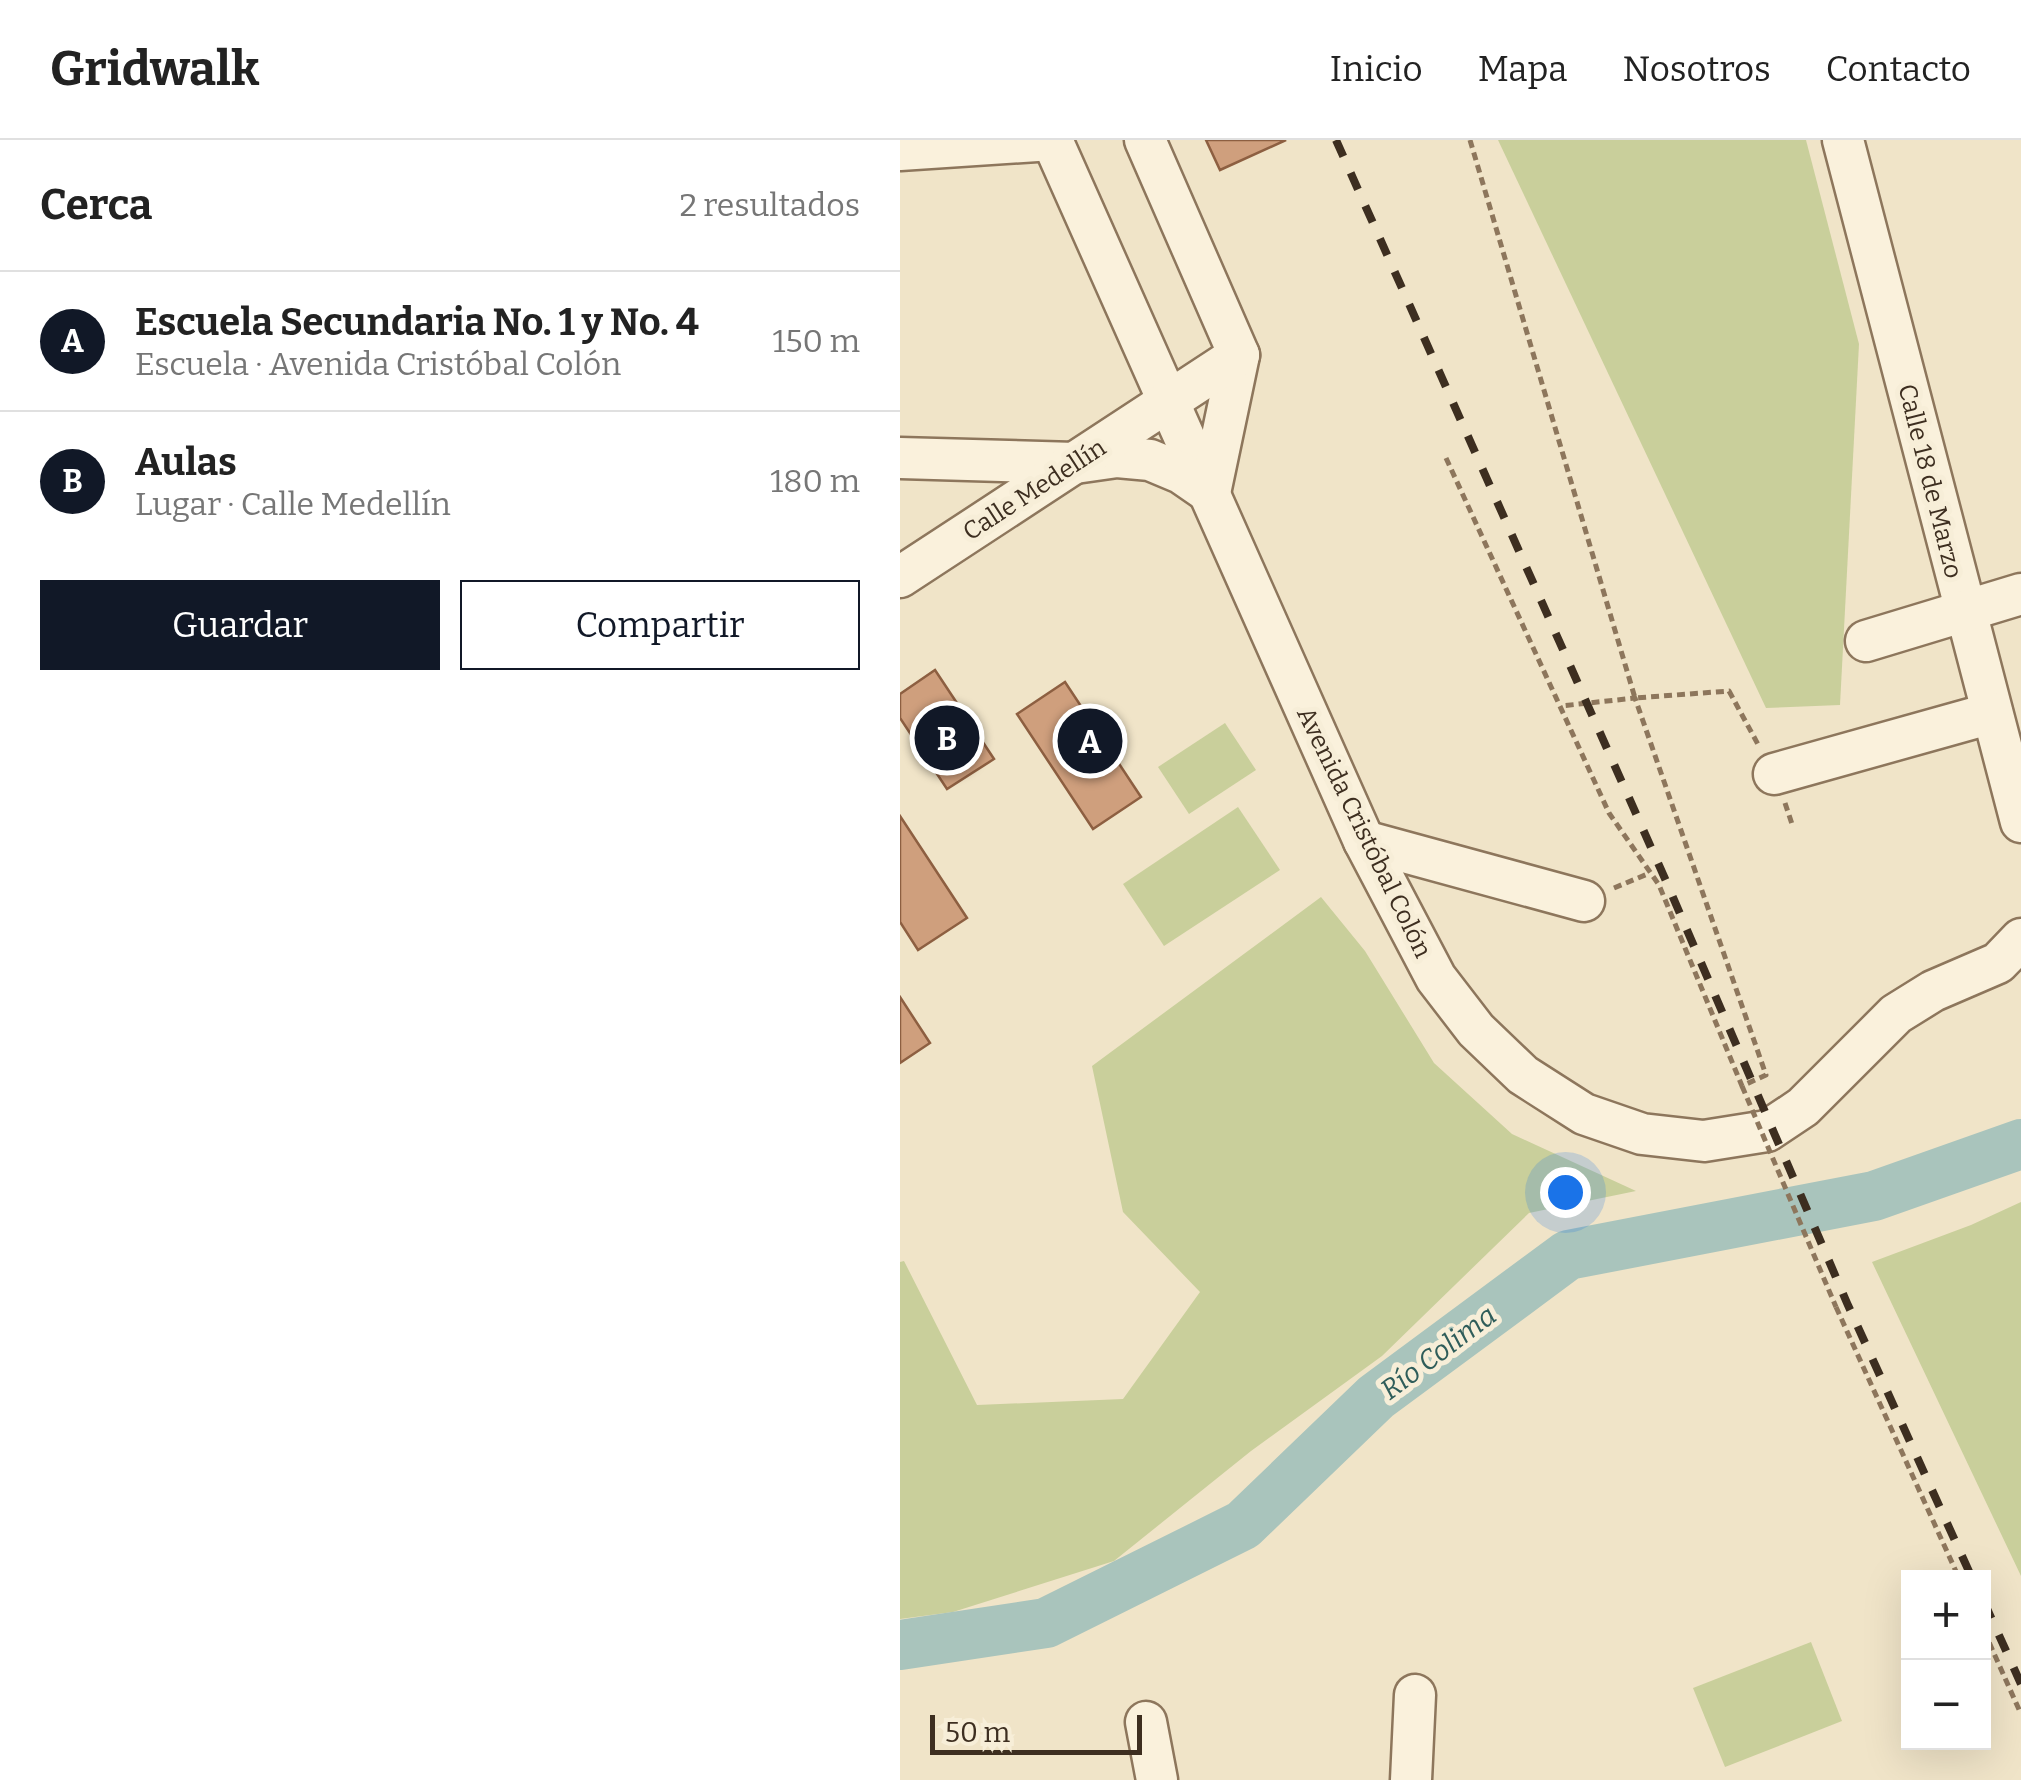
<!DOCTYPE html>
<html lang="es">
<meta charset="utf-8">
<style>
body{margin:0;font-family:Bitter,serif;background:#f6f6f6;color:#222}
.controls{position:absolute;right:30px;bottom:30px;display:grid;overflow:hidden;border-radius:0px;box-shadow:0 10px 40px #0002}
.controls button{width:90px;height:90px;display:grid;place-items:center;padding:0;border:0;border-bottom:2px solid #e0e0e0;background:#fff;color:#222;font:50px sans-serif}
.scale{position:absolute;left:30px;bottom:25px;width:212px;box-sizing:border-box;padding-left:10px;border:5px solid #3d2e20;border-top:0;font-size:28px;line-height:35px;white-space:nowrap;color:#3d2e20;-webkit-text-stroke:8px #f7eed8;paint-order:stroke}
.you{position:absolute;left:665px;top:1052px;width:35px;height:35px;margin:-25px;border:8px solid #fff;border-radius:50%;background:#1a73e8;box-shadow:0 0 0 15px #1a73e833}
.badge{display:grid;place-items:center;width:65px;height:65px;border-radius:50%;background:#111827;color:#fff;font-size:32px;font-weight:700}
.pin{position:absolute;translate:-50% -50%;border:5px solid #fff;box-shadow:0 2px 10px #0006}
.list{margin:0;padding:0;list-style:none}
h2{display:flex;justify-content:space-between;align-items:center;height:130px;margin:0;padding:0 40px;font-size:42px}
h2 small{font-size:32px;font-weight:400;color:#767676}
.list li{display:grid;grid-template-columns:65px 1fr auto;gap:30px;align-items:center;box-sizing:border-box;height:140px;padding:0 40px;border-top:2px solid #e0e0e0}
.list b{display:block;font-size:38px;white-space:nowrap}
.list p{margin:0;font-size:32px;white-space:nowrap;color:#767676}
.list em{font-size:32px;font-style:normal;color:#767676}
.actions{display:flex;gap:20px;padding:30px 40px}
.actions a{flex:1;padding:22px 0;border:2px solid #111827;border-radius:0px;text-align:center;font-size:35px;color:#111827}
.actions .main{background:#111827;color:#fff}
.map{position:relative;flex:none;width:1121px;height:1640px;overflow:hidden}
header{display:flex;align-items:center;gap:60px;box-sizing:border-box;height:140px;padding:0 50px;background:#fff;border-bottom:2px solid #e0e0e0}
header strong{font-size:48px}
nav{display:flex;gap:55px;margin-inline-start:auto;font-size:35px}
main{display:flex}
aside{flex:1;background:#fff}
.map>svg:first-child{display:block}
.green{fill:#c9cf9b}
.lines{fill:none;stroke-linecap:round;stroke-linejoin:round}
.river{stroke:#a9c4bc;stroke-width:50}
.building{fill:#cf9f7d;stroke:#8d5f41;stroke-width:2.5}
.minor-casing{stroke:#8d765c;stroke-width:45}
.path{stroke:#8d765c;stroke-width:5;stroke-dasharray:8 5;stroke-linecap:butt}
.minor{stroke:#faf1dc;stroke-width:40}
.rail{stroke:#3d2e20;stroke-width:8;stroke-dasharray:18 18;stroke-linecap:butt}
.path-bridge{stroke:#8d765c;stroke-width:5;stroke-dasharray:8 5;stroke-linecap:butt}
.labels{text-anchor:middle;stroke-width:10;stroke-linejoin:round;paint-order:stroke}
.street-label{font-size:25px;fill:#3d2e20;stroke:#f7eed8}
.water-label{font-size:28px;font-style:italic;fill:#2f5d5a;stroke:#f7eed8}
</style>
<header>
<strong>Gridwalk</strong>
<nav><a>Inicio</a><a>Mapa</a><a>Nosotros</a><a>Contacto</a></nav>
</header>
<main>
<aside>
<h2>Cerca<small>2 resultados</small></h2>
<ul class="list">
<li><span class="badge">A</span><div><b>Escuela Secundaria No. 1 y No. 4</b><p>Escuela · Avenida Cristóbal Colón</p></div><em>150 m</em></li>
<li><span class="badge">B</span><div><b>Aulas</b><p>Lugar · Calle Medellín</p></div><em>180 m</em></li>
</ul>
<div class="actions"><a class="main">Guardar</a><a>Compartir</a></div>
</aside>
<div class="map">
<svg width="1121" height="1640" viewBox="0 0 1121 1640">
<rect width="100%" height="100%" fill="#f0e4c8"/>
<g class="green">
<path d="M598 0H906L959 204 940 565 866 568Z"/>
<path d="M325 583 356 630 289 674 258 627Z"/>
<path d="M338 667 380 730 264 806 223 744Z"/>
<path d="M421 757 465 811 534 923 612 994 736 1051 629 1073 482 1216 351 1311 214 1421 53 1472 0 1479V1122L4 1121 77 1265 223 1259 300 1152 223 1072 192 926Z"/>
<path d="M1121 1062V1436L972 1122 1071 1085Z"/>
<path d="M911 1502 942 1581 825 1627 793 1548Z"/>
</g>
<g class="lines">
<path class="river" d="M0 1505 146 1483 343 1385 476 1257 668 1115 974 1056 1121 1004"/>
</g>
<g class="building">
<path d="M306 0H386L320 30Z"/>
<path d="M35 530 94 619 47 649 0 578V554Z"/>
<path d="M165 542 241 657 193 689 117 574Z"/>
<path d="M0 676 67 778 18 810 0 782Z"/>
<path d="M0 857 30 903 0 923Z"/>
</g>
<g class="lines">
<g class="minor-casing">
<g id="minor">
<path d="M152 0 464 701 536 838 576 890 623 935 684 974 742 994 804 1001 867 991 903 967 996 874 1033 851 1098 823 1121 799"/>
<path d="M245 0 339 215 310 353"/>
<path d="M943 0 1121 682"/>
<path d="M0 10 152 0"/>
<path d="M0 318 175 323 217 317 250 320 281 333 310 353"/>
<path d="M0 437 339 215"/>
<path d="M966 501 1121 454"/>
<path d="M874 634 1092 573"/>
<path d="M464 701 684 761"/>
<path d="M246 1582 257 1640"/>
<path d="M511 1640 515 1555"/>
</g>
</g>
<g class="path">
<path d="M570 0 735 558 829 551 860 608"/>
<path d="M546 318 709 673 759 745 842 946 866 935 735 558 661 566"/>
<path d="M885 663 892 684"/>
<path d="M714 748 750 733"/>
<path d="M936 1167 1059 1438"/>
<path d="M1084 1491 1121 1574"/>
</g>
<use href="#minor" class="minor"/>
<g class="rail">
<path d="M436 0 766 741 947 1163 1072 1438"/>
<path d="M1084 1462 1121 1544"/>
</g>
<path class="path-bridge" d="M842 946 936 1167"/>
</g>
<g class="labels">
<g class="street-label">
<text transform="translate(1031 341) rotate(76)" y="9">Calle 18 de Marzo</text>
<text transform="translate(134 349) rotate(-33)" y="9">Calle Medellín</text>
<text transform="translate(465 692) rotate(64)" y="9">Avenida Cristóbal Colón</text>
</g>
<g class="water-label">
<text transform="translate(538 1212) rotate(-37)" y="10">Río Colima</text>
</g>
</g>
</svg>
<div class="controls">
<button>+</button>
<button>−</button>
</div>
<div class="scale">50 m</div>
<div class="you"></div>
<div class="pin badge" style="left:190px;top:601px">A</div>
<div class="pin badge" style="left:47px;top:598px">B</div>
</div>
</main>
